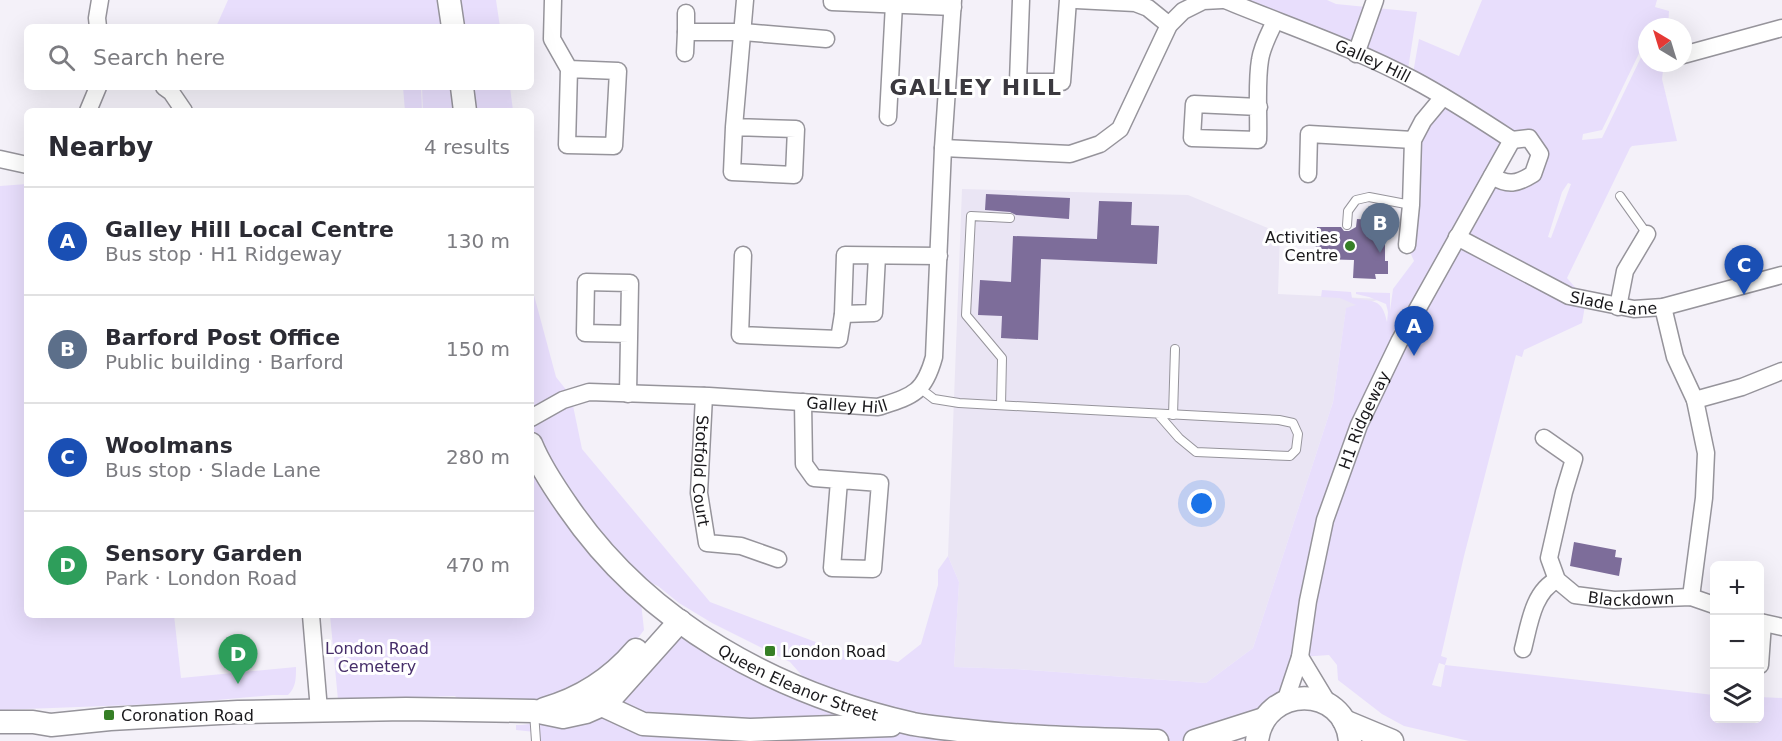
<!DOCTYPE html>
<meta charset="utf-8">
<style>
body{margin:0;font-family:"DejaVu Sans",sans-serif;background:#f2f2f3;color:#2b2b33}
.controls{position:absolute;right:18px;bottom:18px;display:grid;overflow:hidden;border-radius:9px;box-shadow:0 6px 24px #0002}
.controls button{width:54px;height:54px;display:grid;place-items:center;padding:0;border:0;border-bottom:2px solid #e1e1e2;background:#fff;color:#2b2b33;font:30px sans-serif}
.compass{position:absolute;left:1638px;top:18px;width:54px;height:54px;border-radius:50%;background:#fff;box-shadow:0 6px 24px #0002;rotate:322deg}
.you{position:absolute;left:1202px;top:504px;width:21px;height:21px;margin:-15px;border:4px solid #fff;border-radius:50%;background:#1a73e8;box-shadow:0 0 0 9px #1a73e833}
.badge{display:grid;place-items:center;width:39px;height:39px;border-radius:50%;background:#367f26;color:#fff;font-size:20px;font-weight:700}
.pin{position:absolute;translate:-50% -50px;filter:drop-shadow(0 2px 3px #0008)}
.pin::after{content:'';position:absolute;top:32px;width:21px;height:18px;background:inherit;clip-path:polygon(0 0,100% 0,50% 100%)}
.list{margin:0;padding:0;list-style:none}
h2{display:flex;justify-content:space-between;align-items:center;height:78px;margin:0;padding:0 24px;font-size:26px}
h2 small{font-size:20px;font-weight:400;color:#7c7c81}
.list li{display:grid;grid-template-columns:39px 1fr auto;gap:18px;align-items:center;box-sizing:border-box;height:108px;padding:0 24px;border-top:2px solid #e1e1e2}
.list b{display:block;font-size:22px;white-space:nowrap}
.list p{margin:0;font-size:20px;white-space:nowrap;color:#7c7c81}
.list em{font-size:20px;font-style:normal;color:#7c7c81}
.icon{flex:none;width:33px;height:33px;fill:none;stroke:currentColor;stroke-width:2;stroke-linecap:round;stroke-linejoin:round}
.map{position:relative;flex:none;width:1782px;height:741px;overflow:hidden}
.search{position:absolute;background:#fff;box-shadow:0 6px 24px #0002;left:24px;top:24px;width:510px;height:66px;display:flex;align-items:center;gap:15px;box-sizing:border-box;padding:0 21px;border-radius:9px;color:#7c7c81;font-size:22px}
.panel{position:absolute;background:#fff;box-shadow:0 6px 24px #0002;left:24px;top:108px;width:510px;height:510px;border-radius:9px}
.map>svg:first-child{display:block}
.built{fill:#eae5f4}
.green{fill:#e8defc;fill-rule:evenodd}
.building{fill:#7d6d9a}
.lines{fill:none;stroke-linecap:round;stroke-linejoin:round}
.lane-casing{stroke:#96949b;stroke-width:10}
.street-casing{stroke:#96949b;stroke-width:19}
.secondary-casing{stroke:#96949b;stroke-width:25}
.lane{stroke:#fff;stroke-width:8}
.street{stroke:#fff;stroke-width:16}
.secondary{stroke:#fff;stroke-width:22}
.poi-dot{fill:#367f26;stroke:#fff;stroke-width:2}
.labels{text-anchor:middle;stroke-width:6;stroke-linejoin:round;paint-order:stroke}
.street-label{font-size:16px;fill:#1a191c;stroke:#fff}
.poi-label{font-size:16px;fill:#1a191c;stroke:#fff;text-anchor:start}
.park-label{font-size:16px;fill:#472f6a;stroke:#fff}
.district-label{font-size:22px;font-weight:bold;letter-spacing:1.5px;fill:#3b393f;stroke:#fff}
</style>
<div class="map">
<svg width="1782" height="741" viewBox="0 0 1782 741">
<rect width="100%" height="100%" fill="#f4f1f9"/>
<path class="built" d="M962 189 1188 195 1280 233 1278 294 1381 299 1346 309 1333 402 1253 648 1206 683 1015 669 954 667 959 582 948 556Z"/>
<g class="green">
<path d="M228 0H496L500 27H216Z"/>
<path d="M1236 0H1327L1336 4 1417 12 1408 69Z"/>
<path d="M1482 0H1657L1655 7 1669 11 1668 27 1653 25 1647 27V37L1602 130 1583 134 1582 140 1602 138 1647 45V63H1664L1662 79 1677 141 1632 146 1630 148 1567 278 1586 300 1582 323 1524 350 1522 357 1516 355 1464 556 1441 656 1447 658 1445 665 1714 695V718H1760V697L1782 698V741H1469L1404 726 1382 714 1338 680 1337 665 1329 655 1300 657 1285 702 1195 741H536L535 732 516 730V725C539 725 540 717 559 709 592 696 627 710 659 718L616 703 678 633 819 695 790 662 712 623 679 603 658 586 618 570 641 602 644 630 627 653 601 675 534 704 459 700 455 696 338 700 330 615H531V284L556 377 571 396 582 449 710 602 829 647 898 662 921 644 938 585V570L948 556 959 582 954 667 1015 669 1206 683 1253 648 1333 402 1346 308 1356 305 1340 298 1321 297 1322 290 1351 292 1352 298C1374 302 1382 298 1387 322L1388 312 1386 304 1369 297 1356 294V292L1390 293V311L1393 289 1414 261 1407 245 1413 152 1443 97 1412 79 1419 39 1459 56ZM1529 138 1533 174 1492 175 1512 140ZM1568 183 1571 184 1551 238 1548 237 1562 192ZM1439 663 1445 665 1441 687 1432 685Z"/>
<path d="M403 87H421L422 111H405Z"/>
<path d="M422 87H510L513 111H423Z"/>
<path d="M27 184V615H174L181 678 296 667C296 679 296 687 288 695H273L183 703 0 710V186Z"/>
</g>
<g class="building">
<path d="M986 194 1070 198 1069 219 1016 215 1010 212 985 210Z"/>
<path d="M1099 201 1132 202 1131 225 1159 226 1157 264 1041 259 1038 340 1001 338 1002 316 978 315 980 280 1011 282 1013 236 1097 239Z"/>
<path d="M1357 219 1374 220 1373 233H1385V261H1388V274H1375L1376 279 1353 278 1354 260 1315 259 1317 227H1341L1344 231H1349L1356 227Z"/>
<path d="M1574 542 1616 550 1615 557 1622 558 1619 576 1570 566Z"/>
</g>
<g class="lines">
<g class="lane-casing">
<g id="lane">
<path d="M1620 196 1647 234"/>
<path d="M1347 225 1348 211 1356 200 1369 197 1411 205"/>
<path d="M921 389 934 399 959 403 1279 420 1293 423 1298 434 1296 450 1290 456 1196 452 1179 438 1158 414"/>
<path d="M1001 405 1002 358 966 315 971 216 1010 218"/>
<path d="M1173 415 1175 349"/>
<path d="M534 712 536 741"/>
</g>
</g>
<g class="street-casing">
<g id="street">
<path d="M553 0 552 39 569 69 567 145 614 146 618 71 569 69"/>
<path d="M832 0V2L953 7"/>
<path d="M1021 0 1018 82H1062L1068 0"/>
<path d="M1076 0 1135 3 1148 8 1169 25"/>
<path id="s1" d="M1225 0C1288 26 1354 48 1414 80 1448 98 1480 119 1512 140"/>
<path d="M686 13V32H743L826 39"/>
<path d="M98 27 97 18 100 0"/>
<path d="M685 53 686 32"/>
<path d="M1356 54 1375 0"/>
<path d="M1683 55 1782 28"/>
<path d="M164 87 171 92 184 111"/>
<path d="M1259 107 1194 104 1192 138 1258 140C1259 115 1256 84 1260 60 1262 46 1269 34 1275 21"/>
<path d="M88 111 98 87"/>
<path d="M888 117 894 4"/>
<path d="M734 127 796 129 794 175 732 172 734 127 745 0"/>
<path d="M943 148 1070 154 1100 144 1120 129 1169 25 1183 11 1203 1 1222 0"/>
<path d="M0 159 27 165"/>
<path d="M1308 174 1309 134 1413 140"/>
<path d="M1492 176C1508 186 1517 184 1533 174L1540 154 1529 138 1512 140"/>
<path id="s2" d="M1457 237 1569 296 1634 309 1663 307 1782 275"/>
<path d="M1407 245 1411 205 1413 140 1423 121 1443 97"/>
<path d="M743 255 740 335 839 339 843 314 845 255 939 256"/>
<path d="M1618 307 1625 271 1647 234"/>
<path d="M1663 307 1675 357 1695 400 1706 453 1704 498 1691 597"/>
<path d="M843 314 874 313 877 256"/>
<path d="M628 394 630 283 586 282 585 333 629 334"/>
<path id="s3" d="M704 396 699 493 707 543 741 546 778 559"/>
<path d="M1695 400 1742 387 1782 371"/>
<path d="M803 402 804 464 814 478 880 483 873 569 832 568 839 481"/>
<path id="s4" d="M531 418 563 400 589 392 709 396 878 407C912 396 924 394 934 357L943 148 953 0"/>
<path id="s5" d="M1544 438 1574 459 1564 492 1549 558 1557 580 1575 595 1614 600 1691 597 1714 605"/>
<path d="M311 615 319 710"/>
<path d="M1760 622 1782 627"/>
<path d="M1523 649C1529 626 1533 591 1557 580"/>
<path d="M1300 657 1329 705"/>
<path d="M1760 665 1763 623"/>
<path id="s6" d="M1285 702 1300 657 1308 601 1325 520 1359 425 1399 342 1512 140"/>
</g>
</g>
<g class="secondary-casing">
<g id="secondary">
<path d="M449 0 453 27"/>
<path d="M462 87 465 111"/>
<path id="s7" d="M531 444C540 466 554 487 568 507 648 624 776 693 913 724 930 727 949 729 967 731 1030 738 1093 739 1157 741"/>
<path d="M602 705 643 724 750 730 891 725"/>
<path d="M544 709C580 699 612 678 636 650"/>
<path d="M1344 721 1392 741"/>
<path d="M0 722H33L51 725 110 719 238 712 406 709 534 711 563 717 586 712 602 705 613 696 680 621"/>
<path d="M1195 741 1264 719"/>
<path d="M1257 741C1264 684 1345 684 1350 741"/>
</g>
</g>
<use href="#lane" class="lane"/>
<use href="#street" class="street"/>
<use href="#secondary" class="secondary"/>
</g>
<g class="poi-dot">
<circle cx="1350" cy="246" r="6"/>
<rect x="764" y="645" width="12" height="12" rx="3"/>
<rect x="103" y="709" width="12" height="12" rx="3"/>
</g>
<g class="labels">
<g class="street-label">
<text dy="6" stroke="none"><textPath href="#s1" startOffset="160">Galley Hill</textPath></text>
<text dy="6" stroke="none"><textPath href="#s2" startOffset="172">Slade Lane</textPath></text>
<text dy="6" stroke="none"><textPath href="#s4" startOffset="322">Galley Hill</textPath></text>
<text dy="6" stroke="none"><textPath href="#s6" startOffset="294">H1 Ridgeway</textPath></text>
<text dy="6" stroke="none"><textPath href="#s3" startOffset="75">Stotfold Court</textPath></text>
<text dy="6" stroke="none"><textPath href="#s5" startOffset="242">Blackdown</textPath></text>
<text dy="6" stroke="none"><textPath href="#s7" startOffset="368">Queen Eleanor Street</textPath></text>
</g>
<g class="poi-label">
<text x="1338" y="243" text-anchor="end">Activities<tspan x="1338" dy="18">Centre</tspan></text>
<text x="782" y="657">London Road</text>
<text x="121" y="721">Coronation Road</text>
</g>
<g class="park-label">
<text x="377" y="654">London Road<tspan x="377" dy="18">Cemetery</tspan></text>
</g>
<g class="district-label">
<text x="976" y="95">GALLEY HILL</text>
</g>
</g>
</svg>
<div class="controls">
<button>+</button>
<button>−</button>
<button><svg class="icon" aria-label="layers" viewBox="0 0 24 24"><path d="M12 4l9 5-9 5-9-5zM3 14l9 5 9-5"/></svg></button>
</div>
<svg class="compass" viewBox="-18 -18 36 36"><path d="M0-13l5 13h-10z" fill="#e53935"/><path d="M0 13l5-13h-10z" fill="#7c7c81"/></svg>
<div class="you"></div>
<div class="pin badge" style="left:1414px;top:356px;background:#1a4fb4">A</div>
<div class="pin badge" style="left:1380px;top:253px;background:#5c6f8a">B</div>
<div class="pin badge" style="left:1744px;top:295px;background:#1a4fb4">C</div>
<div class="pin badge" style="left:238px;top:684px;background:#2e9e5b">D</div>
<div class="search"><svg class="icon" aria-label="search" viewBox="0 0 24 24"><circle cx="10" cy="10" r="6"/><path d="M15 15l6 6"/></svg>Search here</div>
<section class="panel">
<h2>Nearby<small>4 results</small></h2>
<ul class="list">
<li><span class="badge" style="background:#1a4fb4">A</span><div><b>Galley Hill Local Centre</b><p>Bus stop · H1 Ridgeway</p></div><em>130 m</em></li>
<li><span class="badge" style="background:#5c6f8a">B</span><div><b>Barford Post Office</b><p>Public building · Barford</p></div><em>150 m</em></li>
<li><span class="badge" style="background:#1a4fb4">C</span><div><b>Woolmans</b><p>Bus stop · Slade Lane</p></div><em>280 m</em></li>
<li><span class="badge" style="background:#2e9e5b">D</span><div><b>Sensory Garden</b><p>Park · London Road</p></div><em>470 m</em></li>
</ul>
</section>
</div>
